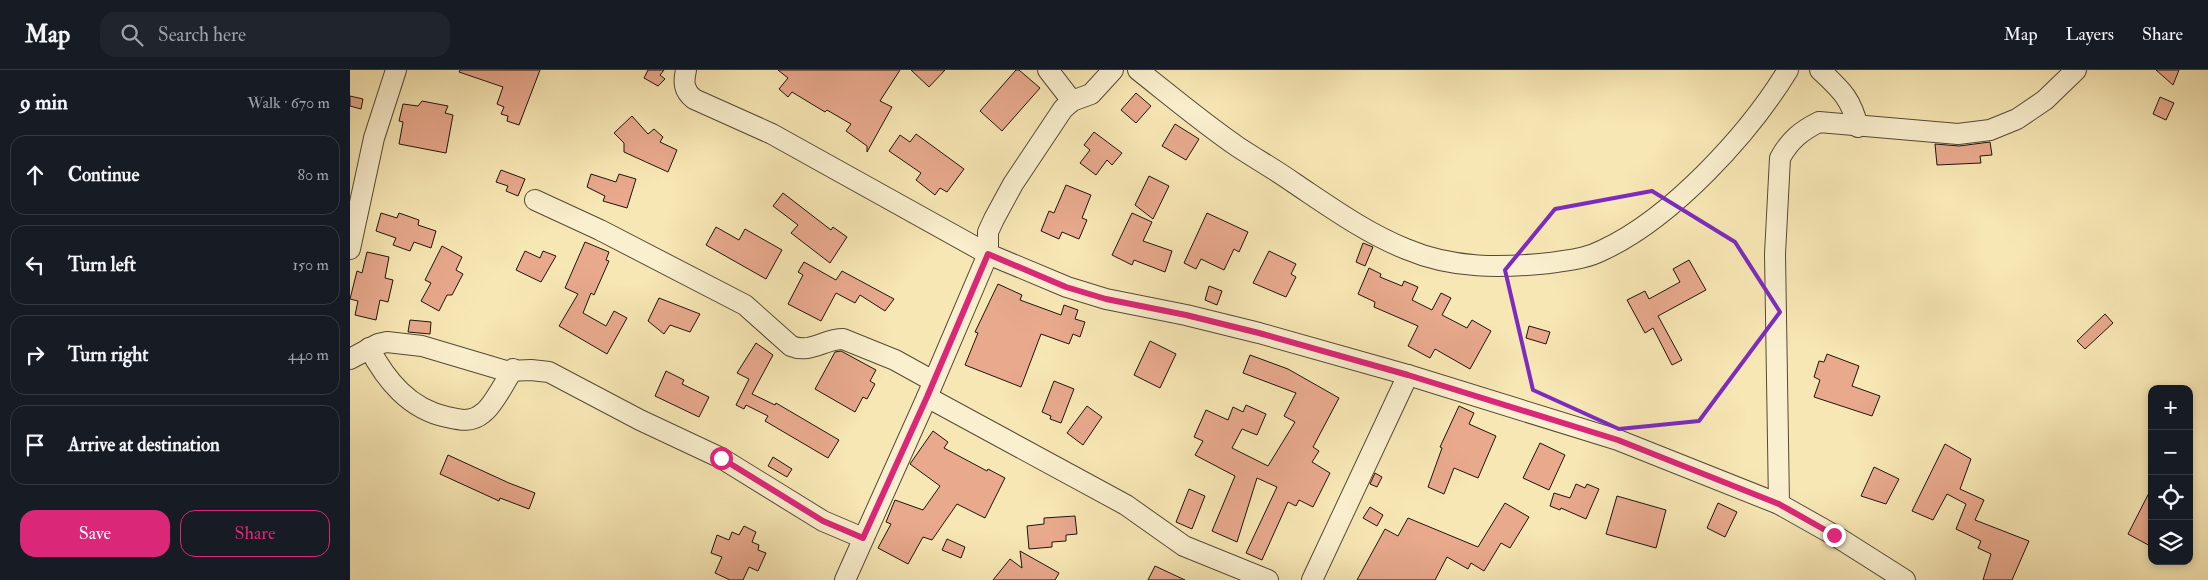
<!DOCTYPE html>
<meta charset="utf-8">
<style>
body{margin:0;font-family:"IM FELL Double Pica",serif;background:#20242c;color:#f1f3f6}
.controls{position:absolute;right:15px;bottom:15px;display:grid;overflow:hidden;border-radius:10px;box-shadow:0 2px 8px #0003}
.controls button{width:45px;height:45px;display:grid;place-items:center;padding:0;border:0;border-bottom:1px solid #363941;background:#171b24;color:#f1f3f6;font:25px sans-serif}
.stop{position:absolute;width:15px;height:15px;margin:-11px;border:4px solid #db2777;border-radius:50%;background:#fff}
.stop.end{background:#db2777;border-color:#fff;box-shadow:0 1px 5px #0008}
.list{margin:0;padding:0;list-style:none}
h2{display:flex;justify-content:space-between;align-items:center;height:65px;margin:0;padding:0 20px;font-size:21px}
h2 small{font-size:16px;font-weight:400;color:#9ea1a6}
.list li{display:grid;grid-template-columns:32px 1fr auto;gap:15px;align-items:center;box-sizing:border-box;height:80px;margin:0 10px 10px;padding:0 10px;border:1px solid #363941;border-radius:15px}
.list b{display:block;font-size:19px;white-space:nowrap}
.list em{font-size:16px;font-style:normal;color:#9ea1a6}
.actions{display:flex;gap:10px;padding:15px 20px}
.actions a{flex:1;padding:11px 0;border:1px solid #db2777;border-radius:15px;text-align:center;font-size:18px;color:#db2777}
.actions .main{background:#db2777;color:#fff}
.icon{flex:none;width:28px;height:28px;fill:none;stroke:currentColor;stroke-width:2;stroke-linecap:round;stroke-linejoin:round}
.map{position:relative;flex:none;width:1858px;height:510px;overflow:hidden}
header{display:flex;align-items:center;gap:30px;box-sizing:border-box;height:70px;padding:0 25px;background:#171b24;border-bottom:1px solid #363941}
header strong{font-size:24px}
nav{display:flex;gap:28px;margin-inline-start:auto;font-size:18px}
.search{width:350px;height:45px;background:#20242c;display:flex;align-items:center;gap:12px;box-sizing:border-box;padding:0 18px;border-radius:15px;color:#9ea1a6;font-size:19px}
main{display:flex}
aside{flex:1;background:#171b24}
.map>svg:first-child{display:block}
.building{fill:#e8a98d;stroke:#1e150b}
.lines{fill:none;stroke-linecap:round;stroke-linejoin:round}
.minor-casing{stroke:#544a35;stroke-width:22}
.minor{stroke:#faefce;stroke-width:20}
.route{stroke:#db2777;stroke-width:6}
.marked{fill:none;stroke:#7b2cbf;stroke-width:4;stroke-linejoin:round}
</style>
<header>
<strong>Map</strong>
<div class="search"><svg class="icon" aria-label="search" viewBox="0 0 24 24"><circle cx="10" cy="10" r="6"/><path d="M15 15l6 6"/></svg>Search here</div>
<nav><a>Map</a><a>Layers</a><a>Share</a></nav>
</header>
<main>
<aside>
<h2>9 min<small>Walk · 670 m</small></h2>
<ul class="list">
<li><svg class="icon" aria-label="ahead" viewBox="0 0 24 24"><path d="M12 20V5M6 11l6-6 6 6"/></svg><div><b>Continue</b></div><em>80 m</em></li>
<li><svg class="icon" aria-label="left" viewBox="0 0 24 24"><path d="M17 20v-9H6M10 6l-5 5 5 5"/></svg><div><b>Turn left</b></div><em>150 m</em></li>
<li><svg class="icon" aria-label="right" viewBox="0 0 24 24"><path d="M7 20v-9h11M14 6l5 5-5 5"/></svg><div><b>Turn right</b></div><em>440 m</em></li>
<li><svg class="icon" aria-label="arrive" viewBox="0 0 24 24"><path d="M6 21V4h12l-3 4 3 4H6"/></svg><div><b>Arrive at destination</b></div></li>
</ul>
<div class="actions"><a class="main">Save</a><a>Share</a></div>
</aside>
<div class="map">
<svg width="1858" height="510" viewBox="0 0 1858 510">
<rect width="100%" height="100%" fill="#f7e7b4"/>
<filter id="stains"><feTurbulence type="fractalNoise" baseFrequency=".004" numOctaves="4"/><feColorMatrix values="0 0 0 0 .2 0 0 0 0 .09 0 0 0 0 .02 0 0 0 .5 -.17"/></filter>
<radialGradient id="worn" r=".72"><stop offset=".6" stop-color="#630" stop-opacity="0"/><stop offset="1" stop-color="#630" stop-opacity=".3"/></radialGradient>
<g class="building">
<path d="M110 0H190L169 55 157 51 158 46 151 44 154 37 147 34 153 17 109 2Z"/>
<path d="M298 0H314L310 5 315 9 308 16 294 8Z"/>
<path d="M428 0H550L530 31 542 37 517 82V76L496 61 501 54 477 40 475 42 442 22 438 27 429 19 438 8Z"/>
<path d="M561 0H595L579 17Z"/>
<path d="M666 0H669L690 18 652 61 630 41Z"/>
<path d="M1806 0H1829L1823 15Z"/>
<path d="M786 23 801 36 786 53 771 40Z"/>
<path d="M0 26 13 29 11 39 0 36Z"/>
<path d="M1810 27 1824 33 1816 50 1803 44Z"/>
<path d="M72 31 98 36 95 43 103 45 96 83 49 74 53 52 49 51 53 34 68 36Z"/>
<path d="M282 46 298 64 304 59 313 67 310 72 327 80 318 102 274 82V73L264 63Z"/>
<path d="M825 54 849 69 836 90 812 76Z"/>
<path d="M744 62 772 83 762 95 757 90 746 105 730 93 740 80 734 75Z"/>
<path d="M566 64 614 99 597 122 590 118 585 125 566 110 571 103 539 81 550 65 560 72Z"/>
<path d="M1640 72 1642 85 1630 86 1631 93 1587 95 1585 74 1609 76Z"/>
<path d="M151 100 175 109 168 126 156 121 158 116 146 112Z"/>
<path d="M241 104 266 112 269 104 286 109 277 138 253 131 255 126 237 117Z"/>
<path d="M799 106 819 116 803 149 785 135Z"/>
<path d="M716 115 741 125 732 148 737 150 729 169 712 162 709 169 691 161 699 141 704 143Z"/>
<path d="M433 123 481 160 483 157 497 167 480 193 441 163 448 155 423 136Z"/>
<path d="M31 143 47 148 49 143 69 150 68 155 86 161 81 178 64 172 60 181 43 175 46 168 26 161Z"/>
<path d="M782 143 802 152 793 171 822 181 815 202 784 190 782 195 762 185Z"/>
<path d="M857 143 898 162 889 182 884 179 874 200 851 189 846 199 834 193Z"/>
<path d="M366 157 389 170 395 159 432 180 416 209 356 175Z"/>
<path d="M235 172 259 182 256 190 259 191 244 225 241 223 233 243 256 256 264 241 277 248 257 284 209 256 228 224 215 218Z"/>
<path d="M1013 173 1023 177 1015 196 1006 192Z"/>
<path d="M92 176 112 187 106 200 113 204 102 225H97L89 241 71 231 81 213 75 210Z"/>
<path d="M175 181 190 188 193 181 206 186 191 212 166 200Z"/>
<path d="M919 181 946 194 941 204 946 207 936 227 903 213Z"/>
<path d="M17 182 39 187 35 208 43 210 38 232 30 230 26 250 5 245 8 231 0 229 7 201 12 203Z"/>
<path d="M1339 190 1356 220 1308 246 1332 290 1322 295 1303 258 1295 263 1277 230 1295 221 1299 229 1330 212 1323 199Z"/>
<path d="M454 192 486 210 492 201 544 229 535 241 510 225 505 233 486 223 471 251 438 234 453 205 448 202Z"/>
<path d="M1019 198 1031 204 1030 207 1052 216 1054 211 1068 217 1062 230 1082 240 1091 223 1101 228 1092 245 1117 258 1122 250 1141 261 1120 299 1085 279 1080 288 1058 276 1068 256 1024 237 1025 232 1008 224Z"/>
<path d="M648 214 672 225 670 230 711 245 714 235 728 240 725 249 735 252 730 267 723 264 719 274 691 264 671 317 615 295 628 263 625 262Z"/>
<path d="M859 216 872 221 867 235 855 230Z"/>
<path d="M309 228 350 244 340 262 320 255 314 264 298 251Z"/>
<path d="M1755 244 1763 253 1735 279 1727 271Z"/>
<path d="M60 250 81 252 80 264 58 262Z"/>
<path d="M1179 256 1200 262 1196 274 1176 268Z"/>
<path d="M800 271 826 284 810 318 784 305Z"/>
<path d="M406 273 423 285 402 324 425 335 426 333 489 370 478 388 415 351 418 346 396 335 394 339 386 335 399 309 387 303Z"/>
<path d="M491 281 526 300 520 311 525 314 517 329 513 327 505 342 465 319 485 282Z"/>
<path d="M1477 284 1509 296 1502 316 1530 326 1522 346 1464 327 1470 310 1464 307 1469 291 1474 292Z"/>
<path d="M900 285 938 299 989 328 963 377 969 381 962 392 980 403 963 437 949 430 946 436 938 432 912 490 896 483 927 417 907 408 887 472 862 461 885 406 845 385 853 371 844 367 856 340 878 350 883 337 893 342 896 335 916 344 907 365 892 359 882 378 918 396 945 352 934 346 946 323 893 303Z"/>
<path d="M316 301 334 310 332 314 359 327 349 347 305 326Z"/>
<path d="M704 311 724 319 711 353 700 349 701 346 692 342Z"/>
<path d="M737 336 752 347 733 375 717 363Z"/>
<path d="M1109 336 1124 343 1119 354 1146 366 1128 408 1104 398 1094 424 1078 417 1092 378 1090 377Z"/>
<path d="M583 361 598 372 594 378 637 401 638 399 655 408 635 448 607 434 582 470 573 467 558 494 528 478 541 454 536 452 545 430 573 440 590 416 560 394Z"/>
<path d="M1190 373 1215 385 1199 420 1173 408Z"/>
<path d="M1595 374 1621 389 1610 419 1634 430 1625 450 1679 471 1662 510H1633L1641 484 1628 478 1631 471 1606 459 1616 434 1597 424 1583 450 1562 441Z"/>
<path d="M98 385 159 413 185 423 179 439 150 428 149 431 90 404Z"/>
<path d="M423 387 442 399 437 407 418 396Z"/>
<path d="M1524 397 1549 409 1536 434 1511 426Z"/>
<path d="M1025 403 1032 407 1027 417 1020 414Z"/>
<path d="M1226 414 1235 418 1237 414 1249 419 1236 449 1211 438 1210 440 1200 436 1204 423 1220 428Z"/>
<path d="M1802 417V477L1778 464Z"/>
<path d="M839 419 855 426 842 459 826 452Z"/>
<path d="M1267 426 1316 440 1306 478 1256 464Z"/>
<path d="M1155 433 1179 447 1160 478 1151 473 1134 501 1121 493 1118 499 1097 487 1085 510H1007L1035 459 1048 466 1058 448 1128 477Z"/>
<path d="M1368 433 1387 442 1375 467 1357 458Z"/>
<path d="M1020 437 1033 445 1027 456 1013 448Z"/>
<path d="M725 446 727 464 716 465V471L702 472V477L679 479 677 456 694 454V448Z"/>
<path d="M394 456 406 462 402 472 409 475 408 480 416 483 408 501 399 497 393 510H380L365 503 372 487 361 483 367 465 379 470 382 462 389 465Z"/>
<path d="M597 469 615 477 611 488 592 480Z"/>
<path d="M670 481 709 503 705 510H643L660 489 672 498Z"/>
<path d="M805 496 835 510H798Z"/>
</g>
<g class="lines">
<g class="minor-casing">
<g id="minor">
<path d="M336 0C333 13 334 21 344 29L422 64 638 184 717 217 756 229 836 245 909 263 1058 305 1268 370 1429 434 1484 465 1555 510"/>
<path d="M698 0 722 31"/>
<path d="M788 0C821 26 853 53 888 77 906 89 926 100 944 113 980 137 1016 163 1056 179 1103 199 1151 198 1200 193 1218 190 1236 189 1253 180 1322 148 1399 64 1438 0"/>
<path d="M1470 0C1491 20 1501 28 1508 57"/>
<path d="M185 130 250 160 395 235 441 276C460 284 474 269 493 269L545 290 583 311"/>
<path d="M0 179 24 68 46 0"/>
<path d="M19 278C36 310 59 339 97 347 110 350 121 353 133 343 142 337 157 309 163 299"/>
<path d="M0 289 28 274 37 272 72 276 156 301 181 300 199 302 290 350 371 388 473 451 513 468"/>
<path d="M577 327 776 435 834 476 918 510"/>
<path d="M1429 434 1425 184 1430 88C1440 70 1451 61 1469 52L1608 64 1640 60 1667 49 1695 30 1726 0"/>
<path d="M495 510 577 327 638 184V162L644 149 663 114 713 39 722 31 741 24 763 0"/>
<path d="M962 510 1058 305"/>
</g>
</g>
<use href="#minor" class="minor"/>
</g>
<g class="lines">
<path class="route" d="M371 388 473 451 513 468 577 327 638 184 716 217 756 229 836 245 909 263 1058 305 1268 370 1429 434 1484 465"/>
</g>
<path class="marked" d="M1302 121 1385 172 1430 242 1349 351 1269 359 1183 320 1155 200 1205 139Z"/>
<rect width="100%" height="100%" filter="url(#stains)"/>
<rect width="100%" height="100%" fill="url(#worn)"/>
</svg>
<div class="controls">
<button>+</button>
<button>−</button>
<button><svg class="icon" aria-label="locate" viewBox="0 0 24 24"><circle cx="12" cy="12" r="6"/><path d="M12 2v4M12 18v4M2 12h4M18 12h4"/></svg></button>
<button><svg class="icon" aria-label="layers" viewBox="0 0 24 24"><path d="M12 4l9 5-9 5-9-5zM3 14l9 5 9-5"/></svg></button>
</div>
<div class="stop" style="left:371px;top:388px"></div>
<div class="stop end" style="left:1484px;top:465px"></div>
</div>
</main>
